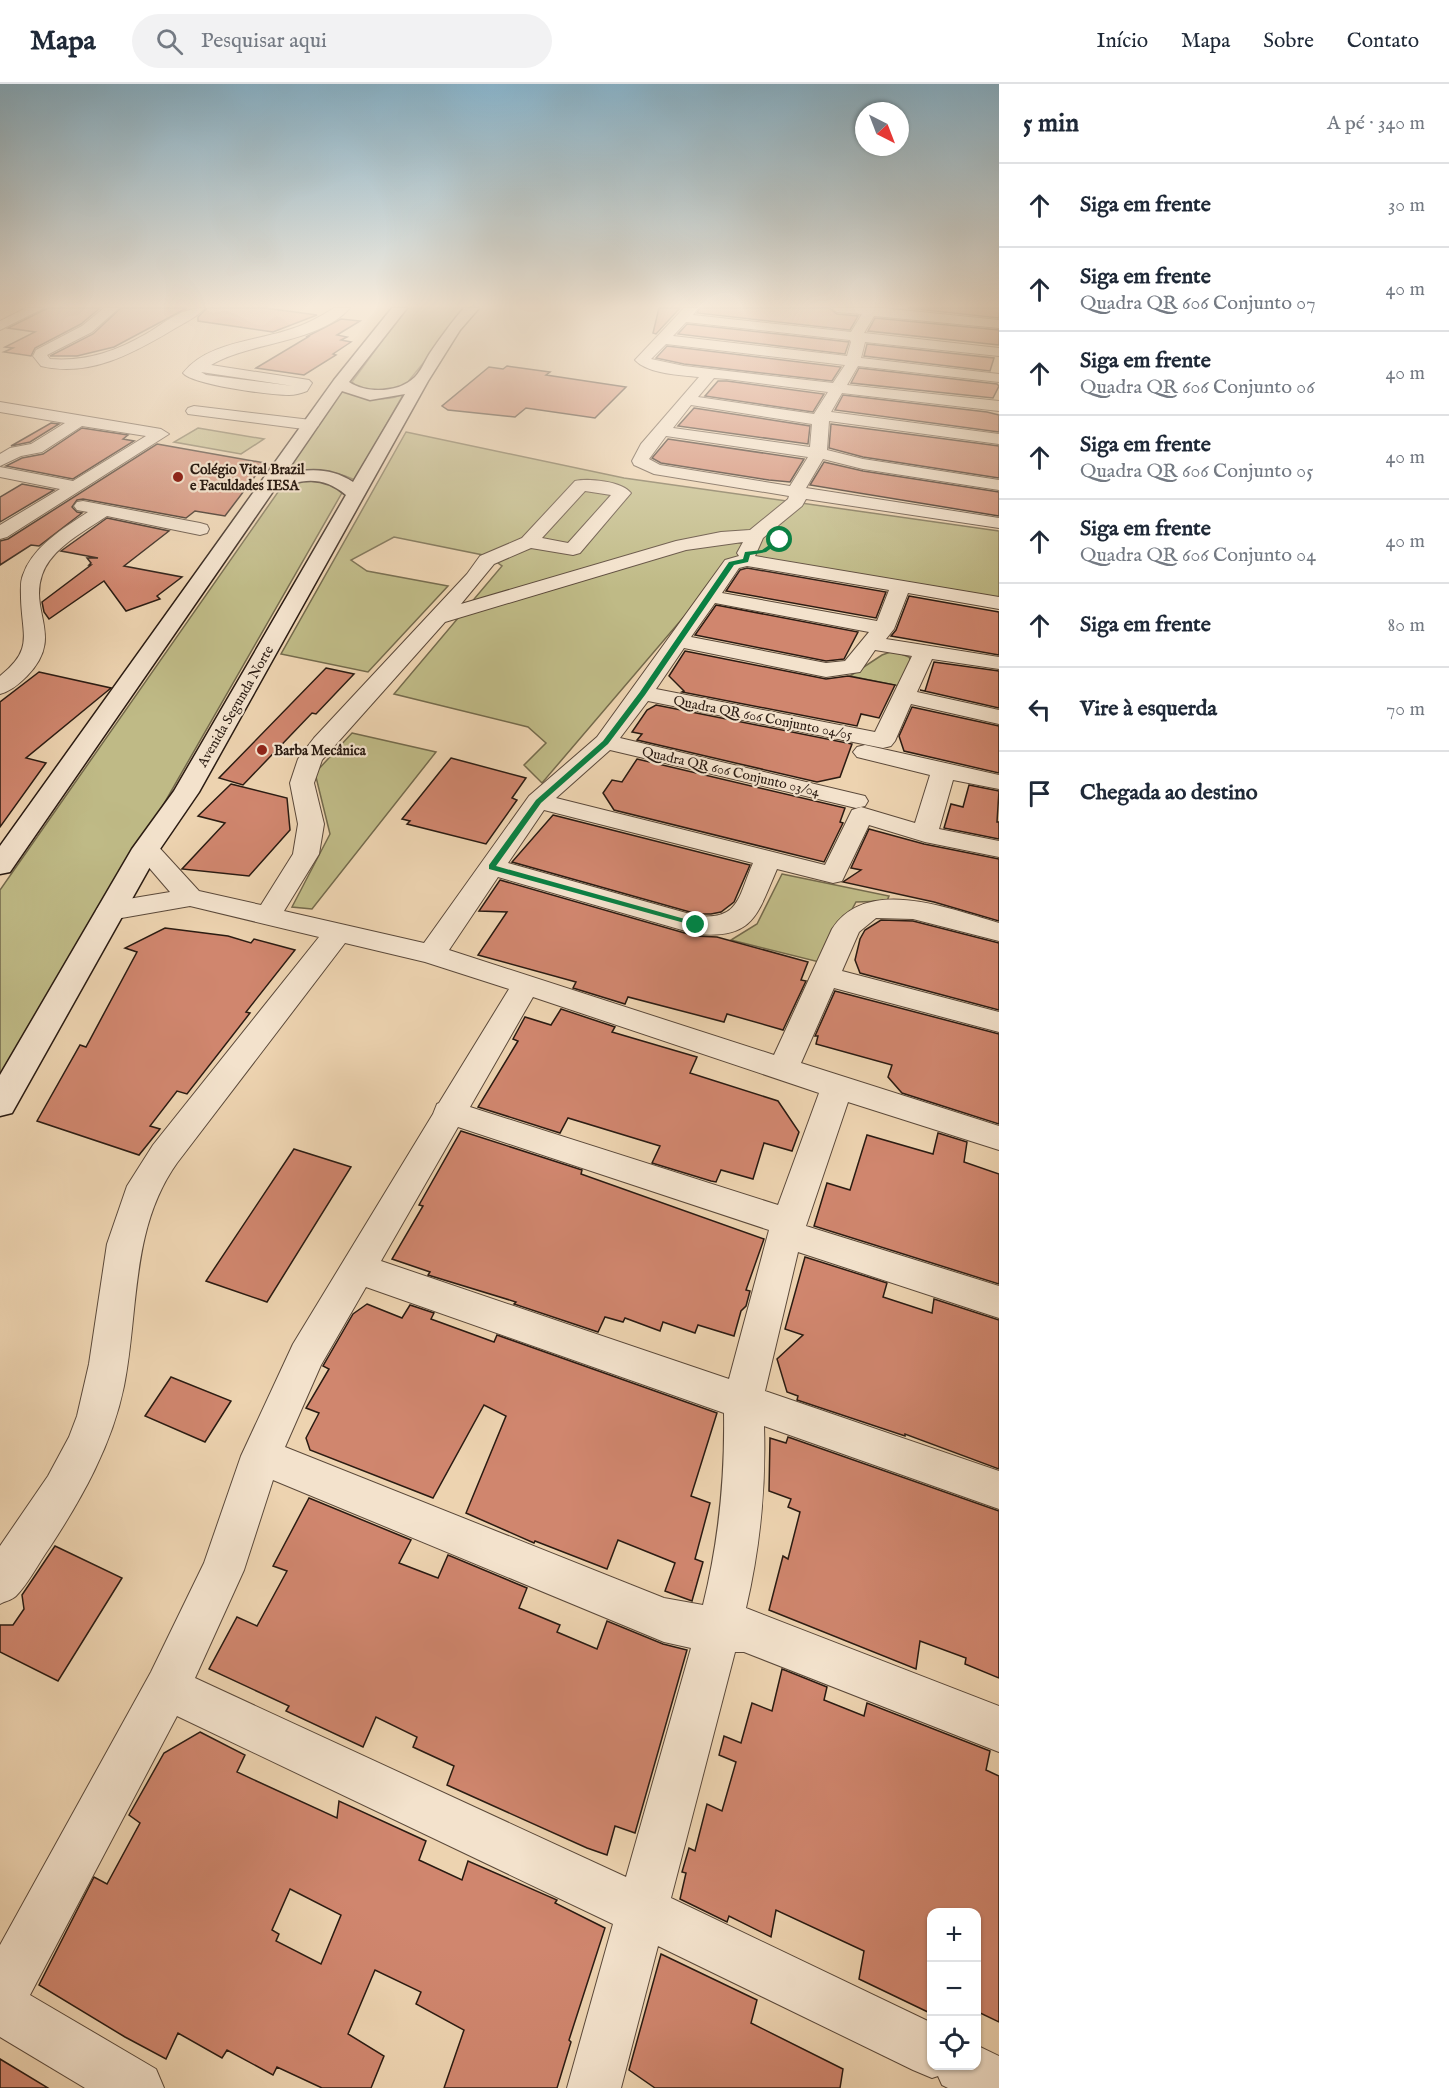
<!DOCTYPE html>
<html lang="pt">
<meta charset="utf-8">
<style>
body{margin:0;font-family:"IM FELL English",serif;background:#f2f2f3;color:#1f2937}
.controls{position:absolute;right:18px;bottom:18px;display:grid;overflow:hidden;border-radius:12px;box-shadow:0 2px 4px #0004}
.controls button{width:54px;height:54px;display:grid;place-items:center;padding:0;border:0;border-bottom:2px solid #e0e1e3;background:#fff;color:#1f2937;font:30px sans-serif}
.compass{position:absolute;left:855px;top:18px;width:54px;height:54px;border-radius:50%;background:#fff;box-shadow:0 2px 4px #0004;rotate:138deg}
.stop{position:absolute;width:18px;height:18px;margin:-14px;border:4px solid #0b8043;border-radius:50%;background:#fff}
.stop.end{background:#0b8043;border-color:#fff;box-shadow:0 2px 6px #0008}
.list{margin:0;padding:0;list-style:none}
h2{display:flex;justify-content:space-between;align-items:center;height:78px;margin:0;padding:0 24px;font-size:26px}
h2 small{font-size:20px;font-weight:400;color:#747a83}
.list li{display:grid;grid-template-columns:39px 1fr auto;gap:18px;align-items:center;box-sizing:border-box;height:84px;padding:0 24px;border-top:2px solid #e0e1e3}
.list b{display:block;font-size:22px;white-space:nowrap}
.list p{margin:0;font-size:20px;white-space:nowrap;color:#747a83}
.list em{font-size:20px;font-style:normal;color:#747a83}
.icon{flex:none;width:33px;height:33px;fill:none;stroke:currentColor;stroke-width:2;stroke-linecap:round;stroke-linejoin:round}
.map{position:relative;flex:none;width:999px;height:2004px;overflow:hidden}
header{display:flex;align-items:center;gap:36px;box-sizing:border-box;height:84px;padding:0 30px;background:#fff;border-bottom:2px solid #e0e1e3}
header strong{font-size:28px}
nav{display:flex;gap:33px;margin-inline-start:auto;font-size:21px}
.search{width:420px;height:54px;background:#f2f2f3;display:flex;align-items:center;gap:15px;box-sizing:border-box;padding:0 21px;border-radius:33px;color:#747a83;font-size:22px}
main{display:flex}
aside{flex:1;background:#fff}
.map>svg:first-child{display:block}
.green{fill:#bfba86;stroke:#746a4c;stroke-width:1.5}
.building{fill:#d0866e;stroke:#2a1b12;stroke-width:1.5;fill-rule:evenodd}
.lines{fill:none;stroke-linecap:round;stroke-linejoin:round}
.minor-casing{stroke:#5b493a;stroke-width:2}
.secondary-casing{stroke:#2a1b12;stroke-width:3}
.minor{fill:#f3e2cc;fill-rule:evenodd}
.secondary{fill:#f3e2cc;fill-rule:evenodd}
.route{fill:#0b8043}
.poi-dot{fill:#8f2418;stroke:#f3e2cc;stroke-width:2}
.labels{text-anchor:middle;stroke-width:4.5;stroke-linejoin:round;paint-order:stroke}
.far-poi-label{font-size:14px;font-weight:bold;fill:#2a1b12;stroke:#f3e2cc;text-anchor:start}
.far-street-label{font-size:14px;fill:#2a1b12;stroke:#f3e2cc}
</style>
<header>
<strong>Mapa</strong>
<div class="search"><svg class="icon" aria-label="search" viewBox="0 0 24 24"><circle cx="10" cy="10" r="6"/><path d="M15 15l6 6"/></svg>Pesquisar aqui</div>
<nav><a>Início</a><a>Mapa</a><a>Sobre</a><a>Contato</a></nav>
</header>
<main>
<div class="map">
<svg width="999" height="2004" viewBox="0 0 999 2004">
<rect width="100%" height="100%" fill="#edd3b0"/>
<filter id="stains"><feTurbulence type="fractalNoise" baseFrequency=".00333" numOctaves="4"/><feColorMatrix values="0 0 0 0 .2 0 0 0 0 .09 0 0 0 0 .02 0 0 0 .5 -.17"/></filter>
<radialGradient id="worn" r=".72"><stop offset=".6" stop-color="#630" stop-opacity="0"/><stop offset="1" stop-color="#630" stop-opacity=".3"/></radialGradient>
<g class="green">
<path d="M406 224H468L407 299 395 306 361 307 352 298Z"/>
<path d="M342 304C359 312 387 321 404 309L355 396C332 385 309 385 285 391Z"/>
<path d="M198 344 264 355 241 370 174 358Z"/>
<path d="M406 348 624 394 999 447V519L734 474 542 699 524 681 546 659 528 643 394 610 502 482 488 472 394 453 351 476 367 487 448 502 368 588 281 570Z"/>
<path d="M302 396 333 398 343 407 0 1006V806L278 408Z"/>
<path d="M893 567 909 573 912 578 904 603 850 592 882 571Z"/>
<path d="M352 649 436 668 312 825 292 823 330 750 315 689Z"/>
<path d="M782 790 889 812 887 817 856 818 823 879 731 856 757 840Z"/>
</g>
<g class="building">
<path d="M48 224H100L81 240 35 264 31 272 4 268 13 264 5 263 35 248 8 244Z"/>
<path d="M121 224H187L114 263 77 272H50L93 250Z"/>
<path d="M207 224H265L317 231 273 248 198 237V233Z"/>
<path d="M659 224H680L656 250 653 249Z"/>
<path d="M700 224H829L837 230 858 232 850 246 697 229Z"/>
<path d="M908 224H999V234Z"/>
<path d="M875 234 999 246V261L868 247Z"/>
<path d="M341 235 360 237 337 251 347 253 341 256 351 258 333 270 336 271 304 291 256 284 308 253H306Z"/>
<path d="M687 240 849 258 845 270 678 250Z"/>
<path d="M867 260 994 274 990 287 864 272Z"/>
<path d="M667 262 841 283 832 297 684 280 656 274Z"/>
<path d="M507 282 550 288 546 291 626 303 595 334 526 324 515 333 448 326 442 322 489 283 503 285Z"/>
<path d="M859 284 997 300 999 302 993 314 851 299Z"/>
<path d="M718 297H727L824 310 813 328 705 312Z"/>
<path d="M843 311 987 328 999 331V348L835 326Z"/>
<path d="M694 324 810 342 808 360 678 342Z"/>
<path d="M51 339 59 340 30 358 11 362Z"/>
<path d="M831 340 999 362V394L863 373 829 364Z"/>
<path d="M82 344 128 351 123 355 134 357 73 395 6 382 22 374 43 370Z"/>
<path d="M668 355 804 375 790 398 769 396 661 379 652 374Z"/>
<path d="M157 360 265 379 225 432 195 427 186 434 83 415 77 416 72 423 77 428 82 429 39 462 31 461 0 481V457L8 455Z"/>
<path d="M824 378 863 387 999 408V432L810 401Z"/>
<path d="M22 400 54 406 0 438V413Z"/>
<path d="M107 434 169 447 124 482 182 493 157 512 160 515 126 527 104 497 49 535 44 528 42 518 91 481H89L91 479 87 474H98L61 467Z"/>
<path d="M747 484 886 508 876 534 726 507 740 486Z"/>
<path d="M909 512 999 528V571L891 552 896 546Z"/>
<path d="M716 521 858 548 844 575 826 577 695 551Z"/>
<path d="M685 567 826 595 848 592 895 601 879 634 861 630 857 642 682 608 684 607 669 592Z"/>
<path d="M934 578 999 587V624L920 606 925 607Z"/>
<path d="M326 584 354 590 316 630 312 629 243 701 219 694Z"/>
<path d="M39 588 111 604 26 674 46 679 0 743V618Z"/>
<path d="M656 621 852 660 840 693 817 698 637 656 642 650 632 648 647 626Z"/>
<path d="M912 623 999 642V689L904 667 899 652Z"/>
<path d="M451 674 526 694 512 714 517 716 486 760 407 740 410 737 402 735Z"/>
<path d="M637 675 845 724 840 738 843 739 824 778 614 726 603 709 612 696 622 698Z"/>
<path d="M231 700 287 714 290 746 249 792 182 785 225 739 198 732Z"/>
<path d="M969 701 999 707 997 738H999V755L944 744 951 720 963 723Z"/>
<path d="M553 731 750 781 734 818 721 828 711 830H697L512 778Z"/>
<path d="M869 745 924 760 999 775V837L934 818 843 798 861 786 851 784Z"/>
<path d="M500 796 695 852 717 853 808 878 801 896 806 897 783 946 727 930 724 938 628 913 625 920 573 904 576 898 478 871 507 828 479 827Z"/>
<path d="M881 836 913 837 999 859V926L860 889 855 876 860 855 865 846Z"/>
<path d="M165 844 228 852 251 859 254 855 295 866 246 928 250 929 187 1010 177 1007 150 1042 160 1045 139 1071 37 1037 80 961 86 963 137 868 125 864Z"/>
<path d="M835 907 999 950V1040L902 1009 888 993 892 981 816 960 818 952H815Z"/>
<path d="M561 925 615 943 612 948 697 973 690 989 778 1017 799 1048 792 1067 764 1059 753 1095 721 1086 716 1098 711 1097 652 1079 660 1062 568 1034 560 1049 478 1023 518 957 513 955 525 933 551 941Z"/>
<path d="M461 1047 582 1086 581 1090 764 1155 746 1206 750 1207 746 1222 741 1227 734 1252 698 1241 695 1249 663 1238 660 1247 625 1234 623 1238 605 1233 598 1248 514 1220 516 1218 428 1191 430 1188 392 1175 423 1122 419 1121Z"/>
<path d="M938 1049 967 1058 964 1078 999 1090V1200L814 1142 827 1099 850 1106 867 1051 933 1070Z"/>
<path d="M294 1065 351 1083 267 1218 206 1197Z"/>
<path d="M805 1173 887 1199 883 1213 932 1229 934 1215 999 1236V1385L905 1350V1352L797 1316 798 1312 787 1308 777 1275 803 1251 785 1245Z"/>
<path d="M367 1220 402 1234 410 1221 434 1229 431 1235 494 1258 497 1251 717 1329 691 1412 710 1419 695 1475 703 1478 692 1517 665 1507 675 1479 618 1456 607 1485 535 1457 534 1459 466 1429 506 1332 484 1321 433 1414 310 1366 306 1354 319 1329 306 1324 329 1285 323 1282 353 1230Z"/>
<path d="M171 1293 231 1317 205 1358 145 1332Z"/>
<path d="M788 1353 999 1427V1594L965 1580 966 1574 920 1557 916 1585 769 1526 783 1472 788 1475 800 1428 788 1423 791 1415 769 1407 770 1354 786 1359Z"/>
<path d="M309 1414 411 1456 399 1479 438 1494 448 1471 527 1504 519 1524 560 1541 557 1548 597 1565 607 1537 663 1560 687 1566 635 1749 615 1742 607 1771 587 1764 447 1701 454 1682 413 1663 417 1653 376 1633 363 1663 286 1627 289 1622 209 1585 237 1533 257 1542 287 1487 273 1482Z"/>
<path d="M55 1462 122 1494 58 1597 0 1568V1541H13L24 1525 22 1511Z"/>
<path d="M782 1585 827 1603 824 1616 864 1632 867 1619 990 1667 986 1686 999 1692V1938L976 1927V1828H932V1930L859 1895 864 1867 776 1826 771 1853 729 1832 727 1838 680 1815 686 1789 682 1788 689 1764 695 1767 707 1720 722 1727 736 1678 719 1671 724 1652 741 1659 752 1619 772 1627Z"/>
<path d="M200 1648 245 1671 237 1688 337 1734 339 1717 426 1757 419 1776 462 1796 468 1777 557 1816 555 1819 605 1844 569 1956 571 1958 557 2004H444L464 1946 416 1920 421 1908 375 1886 348 1950 384 1972 371 2004H322L277 1983 273 1991 227 1966 222 1974 178 1949 166 1975 125 1953 39 1901 94 1793 107 1800 140 1739 129 1731 164 1669ZM290 1805 341 1831 321 1880 276 1857 279 1850 272 1846Z"/>
<path d="M661 1870 757 1916 751 1939 843 1985 840 2004H655L629 1986Z"/>
<path d="M0 1975 48 2004H0Z"/>
</g>
<g class="lines">
<g class="minor-casing">
<g id="minor">
<path d="M26 224H44L0 246V237Z"/>
<path d="M104 224H119L92 248 47 271 50 275C88 278 119 266 151 247 170 235 182 224 205 224 197 233 184 239 174 245 134 269 89 294 41 282L33 272 36 266 82 242Z"/>
<path d="M334 224H350C317 260 252 257 211 281L309 296 312 299 307 307C302 309 295 311 289 311 271 311 193 301 183 289 206 259 255 257 288 246 305 241 320 233 334 224ZM201 288 293 302 206 291Z"/>
<path d="M684 224H698L693 231 851 248 862 230 837 228 831 224H882L999 236V244L874 232 864 249 999 264V272L865 258 861 274 999 290V298L858 282 847 301 999 317V327L842 309 831 328 999 350V360L829 337 827 366 863 375 999 396V406L863 385 823 375 806 404 999 434V444L806 415 802 422 763 454 755 472 999 513V525L908 509 894 545 886 555 999 573V585L932 575 917 608 999 626V640L911 620 895 657 891 662 883 664 648 617 620 654 865 712 868 717 865 722 856 724 610 666 556 714 825 781 852 726 861 723 915 739 930 691 857 673 853 668 857 663 865 661 999 691V705L953 696 939 745 999 757V773L925 758 869 741 842 797 833 799 777 785C757 831 754 855 696 850L498 793 449 866 774 971 832 845C867 791 950 825 999 839V857L913 835 876 834 859 848 842 887 999 928V948L834 904 801 979 999 1042V1066L848 1018 806 1142 999 1202V1234L798 1168 765 1307 999 1387V1425L764 1342C766 1405 760 1464 746 1524L999 1622V1668L744 1568H735L671 1814 932 1939V1982H976V1961L999 1972V2004H948L942 2001 938 1992 932 1994 913 1986 658 1862 621 2004H567L613 1840 177 1632 30 1911 156 1985 164 2004H85L0 1953V1861L151 1588 204 1479 241 1372 293 1260 433 1030 437 1020 439 1019 509 905 425 878 345 859 177 1079C130 1145 139 1227 124 1302 112 1361 82 1414 50 1463 39 1478 29 1499 16 1512 12 1516 5 1517 0 1520V1462L48 1392 69 1353 77 1332 89 1280 107 1160 127 1102 153 1061 319 853 190 822 110 836 100 833 96 827 100 821 110 818 170 808 133 765 137 759 146 757 155 759 199 807 261 821 293 770 298 740 290 699 298 675 314 654 467 490 480 472 522 454 575 397C588 394 622 397 631 409L580 469 573 471 531 464 494 480 461 520 676 457 721 448 750 446 788 415 789 412 654 390 634 381 632 377 641 360 699 293C680 291 648 290 635 276ZM686 238 850 256 851 258 847 272 673 252ZM666 260 845 281 833 299 684 282 651 275ZM714 294 727 295 828 308 814 330 698 313ZM691 321 812 340 810 363 673 344ZM666 352 808 373 790 402 660 381 649 375ZM585 407 611 411 568 459 542 454ZM743 458 737 469 739 472 725 476 597 653 529 712 424 859 284 827 319 770 324 740 314 699 322 676 445 538 686 466ZM747 482 889 506 877 537 722 509 739 484ZM715 519 869 548 845 577 826 579 691 553ZM684 564 826 593 860 588 875 566 912 572 875 648 656 605ZM544 726 753 779C738 813 740 836 697 832L508 779ZM533 913 819 1009 778 1121 470 1023ZM458 1043 769 1146 729 1295 381 1177ZM366 1203 724 1329C725 1396 719 1456 703 1521L664 1514 285 1363 321 1281ZM273 1396 664 1558 691 1564 626 1793 195 1594 244 1486Z"/>
<path d="M0 318 161 345 169 350 7 453 0 455V441L60 405 0 393V383L73 397 146 352 82 342 42 368 21 372 0 382V370L10 364 31 360 65 339 0 328Z"/>
<path d="M194 322 311 336 319 341 311 346 188 330 186 327 188 324Z"/>
<path d="M83 417 200 439 207 441 209 445 207 449 200 451 107 432C85 447 51 464 42 491 29 529 65 553 27 592 19 600 11 607 0 610V592C34 565 22 552 21 514 21 506 20 498 23 491 33 462 64 444 88 428L77 426 74 422 77 418Z"/>
</g>
</g>
<g class="secondary-casing">
<path id="secondary" d="M392 224H407L349 298C367 310 399 309 415 293 421 287 425 277 430 269 441 253 451 239 464 224H479L460 246 428 297 199 708 160 765 12 1029 0 1032V991L132 765 174 707 346 411C322 391 301 395 274 406L10 788 0 790V762L334 296ZM342 307 370 316 405 310 353 398C332 384 310 384 285 390Z"/>
</g>
<use href="#minor" class="minor"/>
<use href="#secondary" class="secondary"/>
</g>
<linearGradient id="sky" x2="0" y2="1"><stop stop-color="#88b6cf"/><stop offset="0.44" stop-color="#f7ebdb"/><stop offset="1" stop-color="#f7ebdb" stop-opacity="0"/></linearGradient>
<rect width="999" height="505" fill="url(#sky)"/>
<path class="route" d="M778 455 783 456 766 468 750 471 748 478 734 481 645 611 608 660 541 719 496 782 699 839V843L489 785V781L536 716 603 657 640 608 729 478 743 475 745 468 762 466Z"/>
<g class="poi-dot">
<circle cx="178" cy="393" r="6"/>
<circle cx="262" cy="666" r="6"/>
</g>
<g class="labels">
<g class="far-poi-label">
<text x="190" y="390">Colégio Vital Brazil<tspan x="190" dy="16">e Faculdades IESA</tspan></text>
<text x="274" y="671">Barba Mecânica</text>
</g>
<g class="far-street-label">
<text transform="translate(235 622) rotate(-60)" y="5">Avenida Segunda Norte</text>
<text transform="translate(763 633) rotate(11)" y="5">Quadra QR 606 Conjunto 04/05</text>
<text transform="translate(731 687) rotate(13)" y="5">Quadra QR 606 Conjunto 03/04</text>
</g>
</g>
<rect width="100%" height="100%" filter="url(#stains)"/>
<rect width="100%" height="100%" fill="url(#worn)"/>
</svg>
<div class="controls">
<button>+</button>
<button>−</button>
<button><svg class="icon" aria-label="locate" viewBox="0 0 24 24"><circle cx="12" cy="12" r="6"/><path d="M12 2v4M12 18v4M2 12h4M18 12h4"/></svg></button>
</div>
<svg class="compass" viewBox="-18 -18 36 36"><path d="M0-13l5 13h-10z" fill="#e53935"/><path d="M0 13l5-13h-10z" fill="#747a83"/></svg>
<div class="stop" style="left:780px;top:456px"></div>
<div class="stop end" style="left:696px;top:841px"></div>
</div>
<aside>
<h2>5 min<small>A pé · 340 m</small></h2>
<ul class="list">
<li><svg class="icon" aria-label="ahead" viewBox="0 0 24 24"><path d="M12 20V5M6 11l6-6 6 6"/></svg><div><b>Siga em frente</b></div><em>30 m</em></li>
<li><svg class="icon" aria-label="ahead" viewBox="0 0 24 24"><path d="M12 20V5M6 11l6-6 6 6"/></svg><div><b>Siga em frente</b><p>Quadra QR 606 Conjunto 07</p></div><em>40 m</em></li>
<li><svg class="icon" aria-label="ahead" viewBox="0 0 24 24"><path d="M12 20V5M6 11l6-6 6 6"/></svg><div><b>Siga em frente</b><p>Quadra QR 606 Conjunto 06</p></div><em>40 m</em></li>
<li><svg class="icon" aria-label="ahead" viewBox="0 0 24 24"><path d="M12 20V5M6 11l6-6 6 6"/></svg><div><b>Siga em frente</b><p>Quadra QR 606 Conjunto 05</p></div><em>40 m</em></li>
<li><svg class="icon" aria-label="ahead" viewBox="0 0 24 24"><path d="M12 20V5M6 11l6-6 6 6"/></svg><div><b>Siga em frente</b><p>Quadra QR 606 Conjunto 04</p></div><em>40 m</em></li>
<li><svg class="icon" aria-label="ahead" viewBox="0 0 24 24"><path d="M12 20V5M6 11l6-6 6 6"/></svg><div><b>Siga em frente</b></div><em>80 m</em></li>
<li><svg class="icon" aria-label="left" viewBox="0 0 24 24"><path d="M17 20v-9H6M10 6l-5 5 5 5"/></svg><div><b>Vire à esquerda</b></div><em>70 m</em></li>
<li><svg class="icon" aria-label="arrive" viewBox="0 0 24 24"><path d="M6 21V4h12l-3 4 3 4H6"/></svg><div><b>Chegada ao destino</b></div></li>
</ul>
</aside>
</main>
